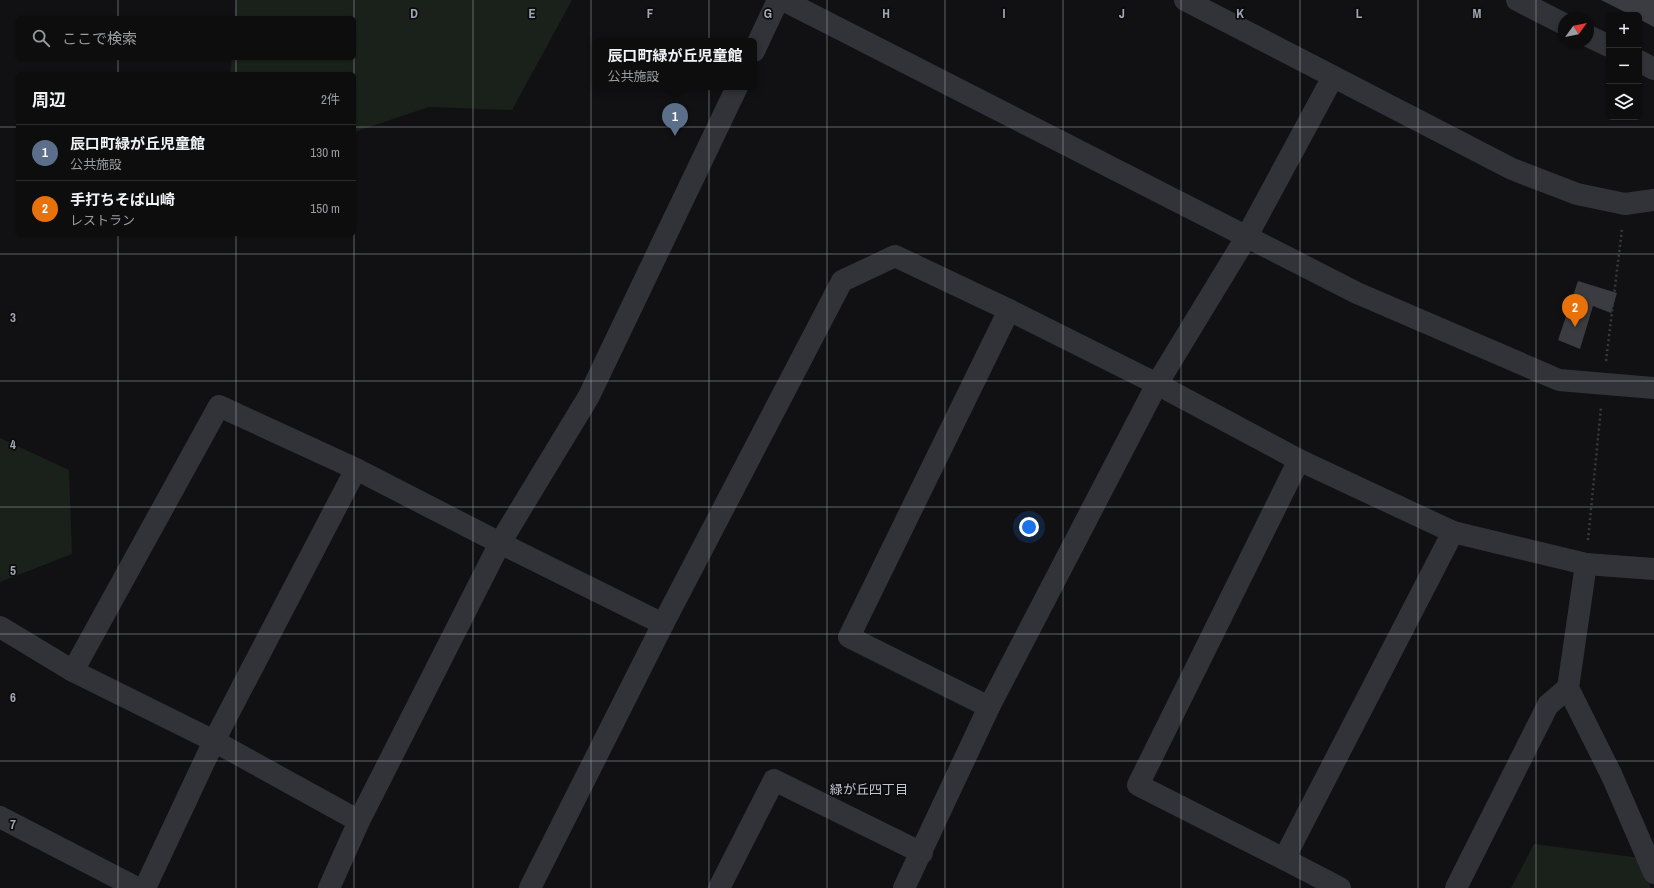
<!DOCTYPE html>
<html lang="ja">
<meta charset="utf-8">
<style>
body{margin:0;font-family:"Archivo Narrow","Noto Sans JP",sans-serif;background:#161617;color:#f1f3f6}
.controls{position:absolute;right:12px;top:12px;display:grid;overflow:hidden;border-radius:6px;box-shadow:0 1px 3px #0004}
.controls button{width:36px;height:36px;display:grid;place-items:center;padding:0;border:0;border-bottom:1px solid #2d2d2e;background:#0d0d0e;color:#f1f3f6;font:20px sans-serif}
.compass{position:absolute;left:1558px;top:12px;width:36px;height:36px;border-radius:50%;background:#0d0d0e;box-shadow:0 1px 3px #0004;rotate:57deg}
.you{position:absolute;left:1029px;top:527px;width:14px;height:14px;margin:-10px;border:3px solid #fff;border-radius:50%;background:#1a73e8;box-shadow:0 0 0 6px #1a73e833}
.badge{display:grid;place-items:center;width:26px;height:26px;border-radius:50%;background:#8c9099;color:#fff;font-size:13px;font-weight:700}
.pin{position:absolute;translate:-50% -33px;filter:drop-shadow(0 1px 2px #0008)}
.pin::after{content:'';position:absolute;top:21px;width:14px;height:12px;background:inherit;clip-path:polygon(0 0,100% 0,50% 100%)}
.popup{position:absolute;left:593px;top:38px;width:164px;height:52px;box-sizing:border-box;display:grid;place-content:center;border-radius:6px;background:#0d0d0e;filter:drop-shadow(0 1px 3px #0005);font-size:13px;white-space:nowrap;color:#9a9c9e}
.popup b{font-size:15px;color:#f1f3f6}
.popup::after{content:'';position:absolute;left:50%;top:100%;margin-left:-8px;border:8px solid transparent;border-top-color:#0d0d0e}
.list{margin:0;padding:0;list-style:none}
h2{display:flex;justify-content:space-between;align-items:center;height:52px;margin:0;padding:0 16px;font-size:17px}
h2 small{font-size:13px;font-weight:400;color:#9a9c9e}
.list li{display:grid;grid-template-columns:26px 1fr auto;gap:12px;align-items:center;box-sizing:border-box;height:56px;padding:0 16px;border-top:1px solid #2d2d2e}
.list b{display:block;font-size:15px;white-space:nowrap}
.list p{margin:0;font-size:13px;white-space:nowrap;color:#9a9c9e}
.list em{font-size:13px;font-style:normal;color:#9a9c9e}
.icon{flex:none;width:22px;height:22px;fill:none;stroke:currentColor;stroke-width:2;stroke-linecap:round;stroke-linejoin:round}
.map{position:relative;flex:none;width:1654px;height:888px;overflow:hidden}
.search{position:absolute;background:#0d0d0e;box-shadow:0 1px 3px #0004;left:16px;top:16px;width:340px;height:44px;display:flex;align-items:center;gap:10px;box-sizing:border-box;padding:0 14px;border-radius:6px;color:#9a9c9e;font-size:15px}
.panel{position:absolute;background:#0d0d0e;box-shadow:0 1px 3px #0004;left:16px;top:72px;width:340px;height:164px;border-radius:6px}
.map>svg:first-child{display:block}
.green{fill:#19211a}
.building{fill:#3a3c41}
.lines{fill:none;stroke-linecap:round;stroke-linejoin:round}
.path{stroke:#373a3f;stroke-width:2.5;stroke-dasharray:2 3;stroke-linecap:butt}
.minor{stroke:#323338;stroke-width:22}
.tertiary{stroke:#323338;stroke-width:22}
.grid{fill:none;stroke:#a1a7b5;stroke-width:1;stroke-opacity:0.55}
.labels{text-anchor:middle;stroke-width:3.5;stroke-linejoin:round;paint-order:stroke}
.neighbourhood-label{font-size:13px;fill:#c2c6d1;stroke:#0c0c0e}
.grid-label{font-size:13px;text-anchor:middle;font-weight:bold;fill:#a1a7b5;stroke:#0c0c0e;stroke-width:3.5;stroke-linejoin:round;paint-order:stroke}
</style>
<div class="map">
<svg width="1654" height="888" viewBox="0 0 1654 888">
<rect width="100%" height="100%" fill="#111113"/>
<g class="green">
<path d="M236 0H572L512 110 429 107 354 132V74L230 73 232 58H354V18H235Z"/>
<path d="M0 438 69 470 72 554 0 582Z"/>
<path d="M1534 844 1641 858 1651 888H1511Z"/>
</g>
<g class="building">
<path d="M1601 0H1654V27L1639 19V15H1631Z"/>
<path d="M1578 281 1617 293 1611 313 1593 306 1580 349 1558 340Z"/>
</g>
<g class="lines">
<g class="path">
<path d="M1606 361 1622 229"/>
<path d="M1588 540 1601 407"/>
</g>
<g class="minor">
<path d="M1185 0 1512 169 1577 194 1625 204 1654 200"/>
<path d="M1517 0 1564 24"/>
<path d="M1588 36 1609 46"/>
<path d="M1639 61 1654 69"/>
<path d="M1586 564 1568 688 1612 776 1654 873"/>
<path d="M0 627 73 671 214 741 356 469"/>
<path d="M73 671 219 406 356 469 500 543 663 624"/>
<path d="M989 707 849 637 1009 310"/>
<path d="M0 817 137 888"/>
<path d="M1284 859 1138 785 1299 460"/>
<path d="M145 888 214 741 359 821"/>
<path d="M530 888 663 624 842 281 895 256 1009 310 1157 384 1299 460 1453 532 1586 564 1654 569"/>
<path d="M719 888 774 780 922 853"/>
<path d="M904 888 989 707 1157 384 1247 236 1333 77"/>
<path d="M1340 888 1284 859 1453 532"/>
<path d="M1456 888 1548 705 1568 688"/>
</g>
<g class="tertiary">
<path d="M783 0 1357 293 1559 380 1654 388"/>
<path d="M754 51 778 0"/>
<path d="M329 888 359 821 500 543 589 396 737 87"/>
</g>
</g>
<path class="grid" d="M118 0V18M236 0V18M354 0V888M473 0V888M591 0V888M709 0V888M827 0V888M945 0V888M1063 0V888M1181 0V888M1300 0V888M1418 0V888M1536 0V888M118 58V74M236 58V74M0 127H18M354 127H1654M118 234V888M236 234V888M0 254H1654M0 381H1654M0 507H1654M0 634H1654M0 761H1654"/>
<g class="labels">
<g class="neighbourhood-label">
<text x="869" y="794">緑が丘四丁目</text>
</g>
</g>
<g class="grid-label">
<text x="414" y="18">D</text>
<text x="532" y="18">E</text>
<text x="650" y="18">F</text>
<text x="768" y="18">G</text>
<text x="886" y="18">H</text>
<text x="1004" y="18">I</text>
<text x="1122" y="18">J</text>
<text x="1240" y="18">K</text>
<text x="1359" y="18">L</text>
<text x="1477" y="18">M</text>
<text x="13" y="322">3</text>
<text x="13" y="449">4</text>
<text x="13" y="575">5</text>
<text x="13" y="702">6</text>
<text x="13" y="829">7</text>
</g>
</svg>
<div class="controls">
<button>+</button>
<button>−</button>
<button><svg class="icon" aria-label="layers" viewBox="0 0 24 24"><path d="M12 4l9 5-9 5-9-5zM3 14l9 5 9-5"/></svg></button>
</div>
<svg class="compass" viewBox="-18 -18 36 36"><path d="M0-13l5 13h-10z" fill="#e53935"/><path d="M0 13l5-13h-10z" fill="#9a9c9e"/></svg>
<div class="you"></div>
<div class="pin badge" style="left:675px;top:136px;background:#5c6f8a">1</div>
<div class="popup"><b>辰口町緑が丘児童館</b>公共施設</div>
<div class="pin badge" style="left:1575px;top:327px;background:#e8710a">2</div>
<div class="search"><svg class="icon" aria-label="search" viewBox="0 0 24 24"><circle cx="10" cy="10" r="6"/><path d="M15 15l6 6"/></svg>ここで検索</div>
<section class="panel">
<h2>周辺<small>2件</small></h2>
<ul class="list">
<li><span class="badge" style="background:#5c6f8a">1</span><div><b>辰口町緑が丘児童館</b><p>公共施設</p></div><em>130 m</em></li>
<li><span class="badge" style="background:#e8710a">2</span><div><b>手打ちそば山崎</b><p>レストラン</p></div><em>150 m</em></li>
</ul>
</section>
</div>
